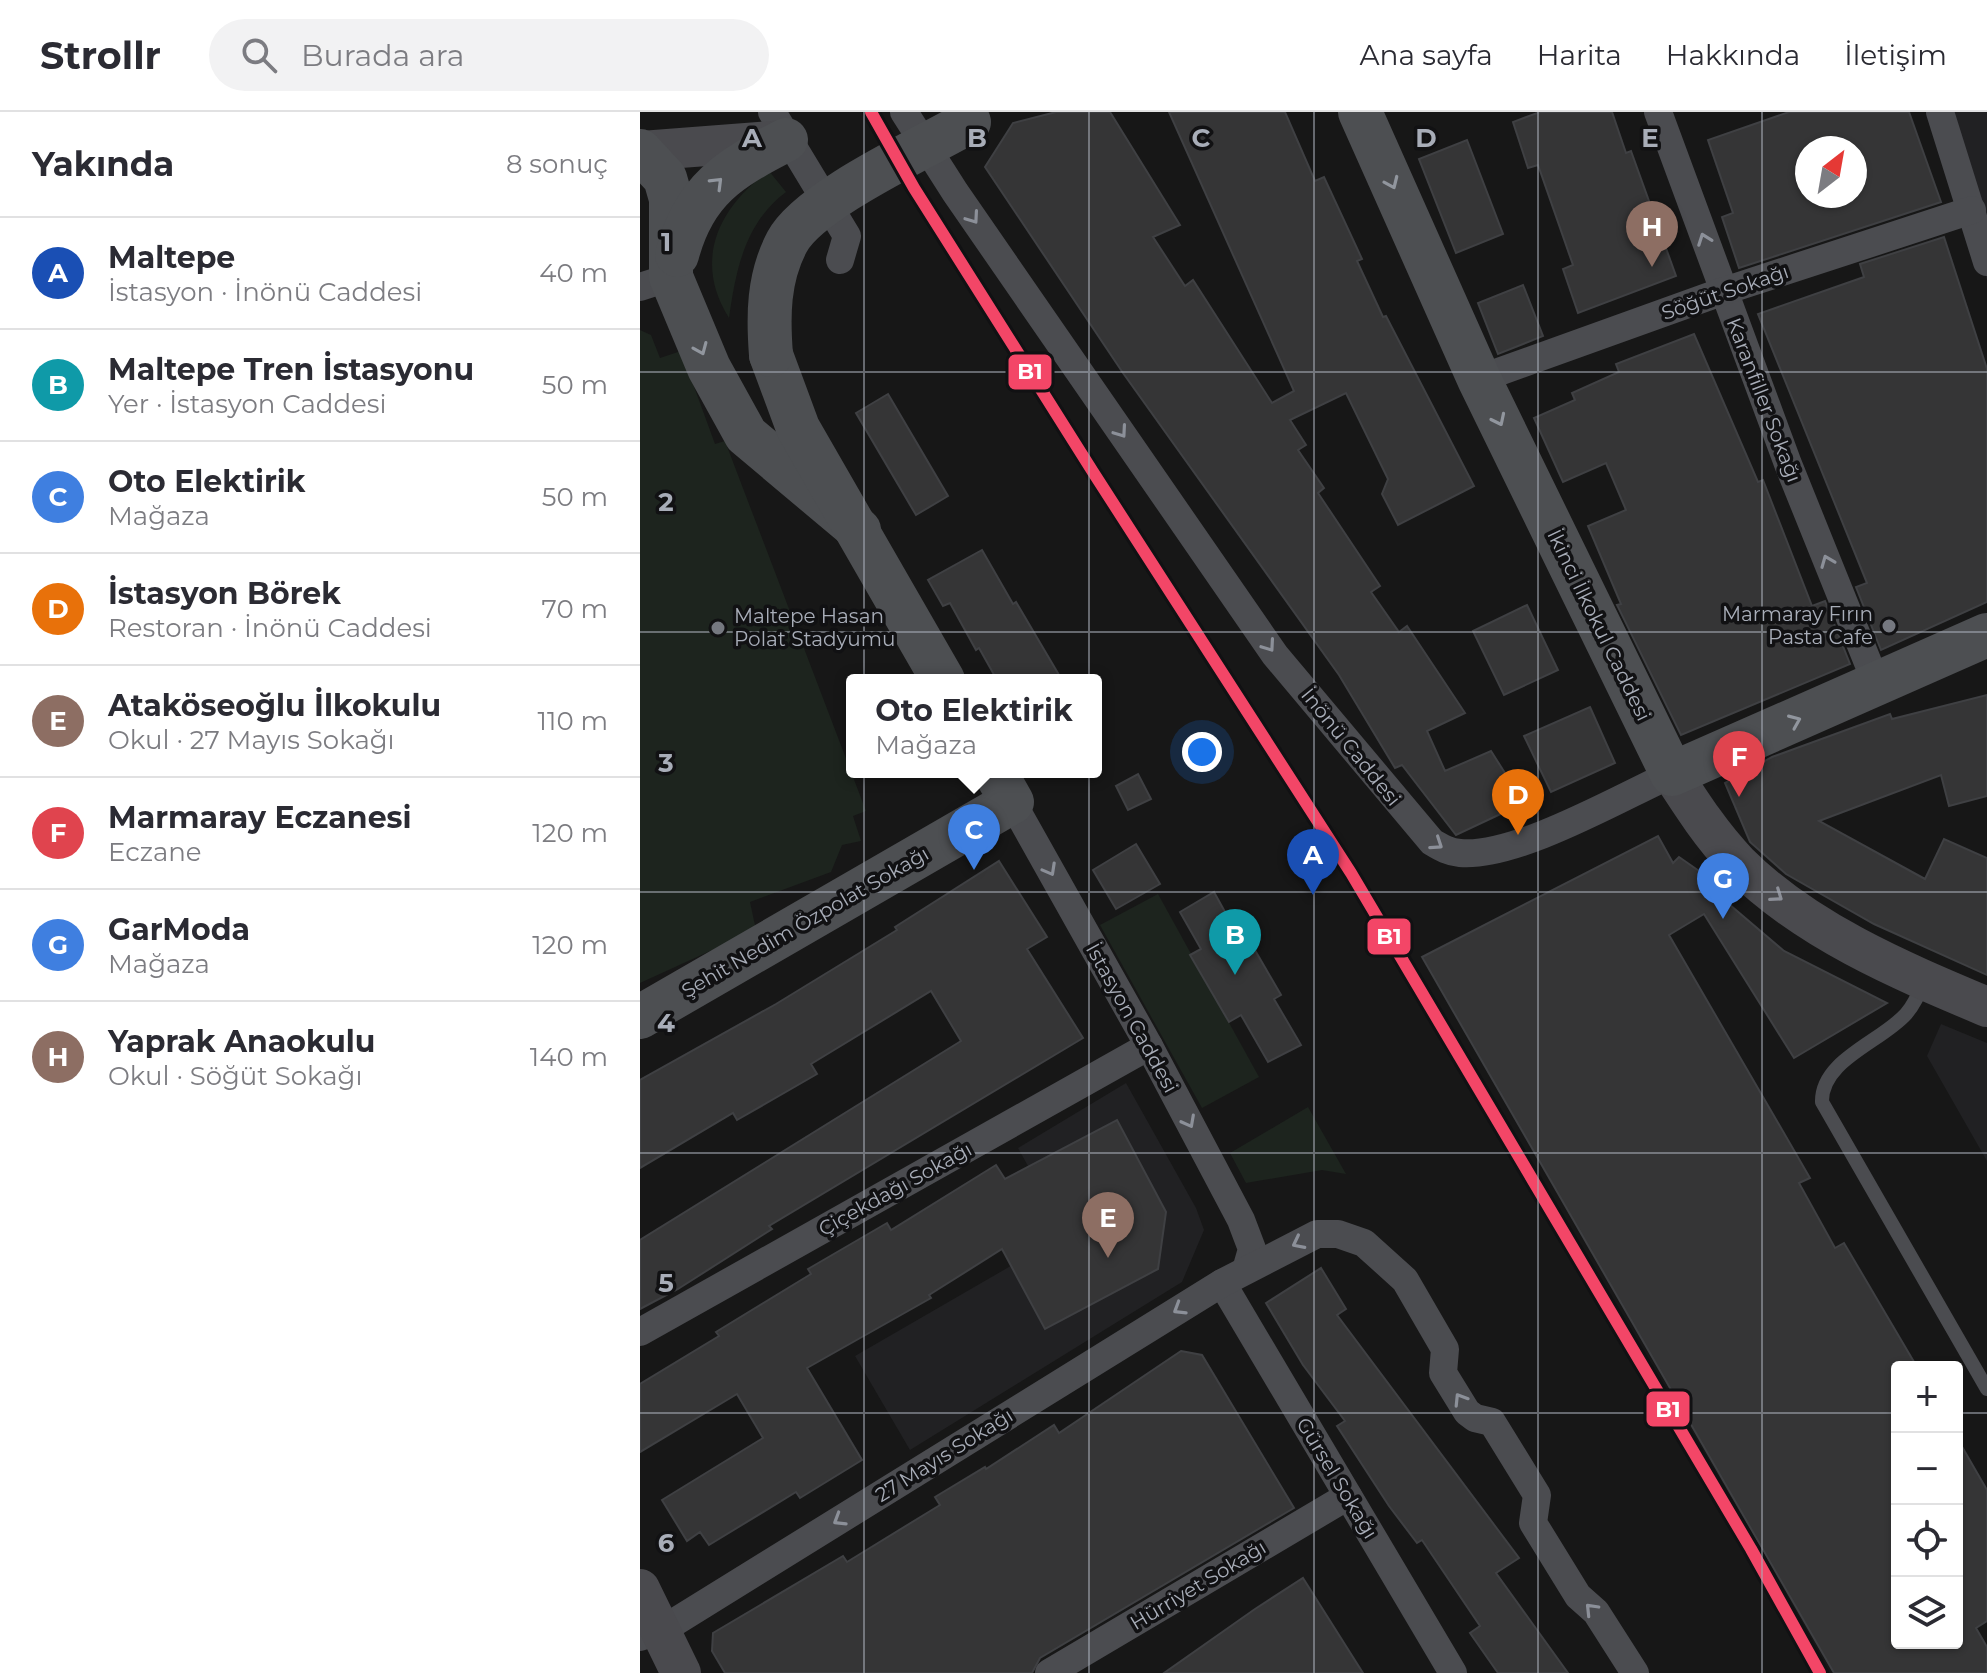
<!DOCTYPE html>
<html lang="tr">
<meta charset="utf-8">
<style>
body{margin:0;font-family:Montserrat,sans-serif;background:#f2f2f3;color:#2b2b33}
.controls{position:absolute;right:24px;bottom:24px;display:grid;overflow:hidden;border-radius:8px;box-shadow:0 2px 6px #0004}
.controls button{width:72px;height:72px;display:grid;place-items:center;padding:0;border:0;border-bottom:2px solid #e1e1e2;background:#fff;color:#2b2b33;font:40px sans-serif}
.compass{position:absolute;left:1155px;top:24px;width:72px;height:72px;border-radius:50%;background:#fff;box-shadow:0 2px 6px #0004;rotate:31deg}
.you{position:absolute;left:562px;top:640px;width:28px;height:28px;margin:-20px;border:6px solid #fff;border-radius:50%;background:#1a73e8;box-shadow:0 0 0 12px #1a73e833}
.badge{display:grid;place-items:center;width:52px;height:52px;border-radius:50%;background:#757880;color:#fff;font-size:26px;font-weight:700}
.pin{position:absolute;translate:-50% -66px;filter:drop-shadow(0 2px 4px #0008)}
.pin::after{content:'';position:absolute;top:42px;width:28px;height:24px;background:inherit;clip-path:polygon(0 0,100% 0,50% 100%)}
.popup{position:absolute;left:206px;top:562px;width:256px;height:104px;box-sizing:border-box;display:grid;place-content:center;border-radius:8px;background:#fff;filter:drop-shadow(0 2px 6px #0005);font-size:26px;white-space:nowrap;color:#7c7c81}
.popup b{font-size:30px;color:#2b2b33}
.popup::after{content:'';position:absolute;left:50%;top:100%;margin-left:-16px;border:16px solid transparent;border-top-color:#fff}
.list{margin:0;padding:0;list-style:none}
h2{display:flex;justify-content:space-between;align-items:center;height:104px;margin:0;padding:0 32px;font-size:34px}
h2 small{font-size:26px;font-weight:400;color:#7c7c81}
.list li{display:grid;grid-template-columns:52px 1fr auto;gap:24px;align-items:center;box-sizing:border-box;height:112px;padding:0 32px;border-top:2px solid #e1e1e2}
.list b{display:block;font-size:30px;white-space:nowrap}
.list p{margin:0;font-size:26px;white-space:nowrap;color:#7c7c81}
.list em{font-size:26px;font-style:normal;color:#7c7c81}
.icon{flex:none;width:44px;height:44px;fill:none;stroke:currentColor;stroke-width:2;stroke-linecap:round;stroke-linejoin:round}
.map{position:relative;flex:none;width:1347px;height:1561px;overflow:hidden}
header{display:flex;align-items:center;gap:48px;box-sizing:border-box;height:112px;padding:0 40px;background:#fff;border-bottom:2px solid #e1e1e2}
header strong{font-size:38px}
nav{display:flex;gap:44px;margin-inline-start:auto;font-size:28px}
.search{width:560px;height:72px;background:#f2f2f3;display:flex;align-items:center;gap:20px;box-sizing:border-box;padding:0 28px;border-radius:44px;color:#7c7c81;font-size:30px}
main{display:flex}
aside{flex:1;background:#fff}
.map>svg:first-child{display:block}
.built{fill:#212123}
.green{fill:#1d241e}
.building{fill:#353536;stroke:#3f4043;stroke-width:2;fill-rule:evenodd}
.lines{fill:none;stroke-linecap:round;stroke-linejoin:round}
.lane{stroke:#4b4c50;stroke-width:14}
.street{stroke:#4b4c50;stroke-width:28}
.secondary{stroke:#4a4a4e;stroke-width:40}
.primary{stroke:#4d4f52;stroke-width:44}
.primary-bridge{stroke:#4d4f52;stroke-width:44}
.rail-1-casing{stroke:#111113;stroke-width:18}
.rail-1{stroke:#f34667;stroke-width:12}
.oneway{stroke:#91969e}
.oneway2{stroke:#8c9099}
.oneway3{stroke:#8c8f98}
.grid{fill:none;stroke:#a8adb8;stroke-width:2;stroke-opacity:0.55}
.poi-dot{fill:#757880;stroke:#111113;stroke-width:3}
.labels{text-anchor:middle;stroke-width:7;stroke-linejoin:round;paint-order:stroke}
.street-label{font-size:20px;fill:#a8adb8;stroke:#111113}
.poi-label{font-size:20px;fill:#a8adb8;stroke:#111113;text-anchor:end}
.grid-label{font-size:26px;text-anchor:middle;font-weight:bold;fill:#a8adb8;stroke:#111113;stroke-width:7;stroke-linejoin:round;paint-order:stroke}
.line-badge{stroke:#111113;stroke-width:3}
.badge-label{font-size:22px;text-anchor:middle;font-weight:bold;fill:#fff}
</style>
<header>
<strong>Strollr</strong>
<div class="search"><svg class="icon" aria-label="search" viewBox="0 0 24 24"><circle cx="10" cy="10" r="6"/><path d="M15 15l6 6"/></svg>Burada ara</div>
<nav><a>Ana sayfa</a><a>Harita</a><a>Hakkında</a><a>İletişim</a></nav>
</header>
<main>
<aside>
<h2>Yakında<small>8 sonuç</small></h2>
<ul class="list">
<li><span class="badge" style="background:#1a4fb4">A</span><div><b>Maltepe</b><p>İstasyon · İnönü Caddesi</p></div><em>40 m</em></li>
<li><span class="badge" style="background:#0f9aa8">B</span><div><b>Maltepe Tren İstasyonu</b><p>Yer · İstasyon Caddesi</p></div><em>50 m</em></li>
<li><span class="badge" style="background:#3f7fe0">C</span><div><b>Oto Elektirik</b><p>Mağaza</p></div><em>50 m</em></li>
<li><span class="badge" style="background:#e8710a">D</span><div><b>İstasyon Börek</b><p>Restoran · İnönü Caddesi</p></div><em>70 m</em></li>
<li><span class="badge" style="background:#8d6e63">E</span><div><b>Ataköseoğlu İlkokulu</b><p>Okul · 27 Mayıs Sokağı</p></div><em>110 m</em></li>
<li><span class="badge" style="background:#e0444e">F</span><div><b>Marmaray Eczanesi</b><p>Eczane</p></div><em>120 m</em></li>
<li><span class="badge" style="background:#3f7fe0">G</span><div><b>GarModa</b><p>Mağaza</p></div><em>120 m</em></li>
<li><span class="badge" style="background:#8d6e63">H</span><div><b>Yaprak Anaokulu</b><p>Okul · Söğüt Sokağı</p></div><em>140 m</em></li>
</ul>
</aside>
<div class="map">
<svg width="1347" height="1561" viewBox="0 0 1347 1561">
<rect width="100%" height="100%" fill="#171717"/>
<g class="built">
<path d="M1295 0H1347V168Z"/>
<path d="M1301 912 1347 931V1049L1287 944Z"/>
<path d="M486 971 556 1096 564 1118 542 1170 270 1338 215 1244 426 1122 378 1036Z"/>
</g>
<g class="green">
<path d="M129 59 146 80C105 111 96 157 89 206 53 149 78 95 129 59Z"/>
<path d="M0 218 11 223 20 246 41 239 75 332 85 329 226 699 213 704 221 729 202 733 191 760 110 790 116 818 0 871Z"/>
<path d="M518 782 619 965 562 996 460 813Z"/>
<path d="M668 995 706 1062 682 1058 606 1071 590 1041Z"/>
</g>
<g class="building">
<path d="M416 0H470L540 113 513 125 545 174 553 168 632 291 654 279 529 0H645L675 69 684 65 722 147 717 149 743 205 746 204 834 374 758 413 742 382 748 367 706 281 650 308 666 333 658 338 684 376 678 381 740 474 731 480 759 520 767 514 825 601 787 619 805 659 851 639 884 691 816 723 762 653 755 656 699 563 483 261 345 55 373 11Z"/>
<path d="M900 0H972L986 41 991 39 1036 164 938 201 923 157 933 153 898 53 888 56 873 10Z"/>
<path d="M1149 0H1269L1301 90 1099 156 1082 105 1093 101 1068 28ZM1167 36H1215V84H1167Z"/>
<path d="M827 28 863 122 816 141 779 47Z"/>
<path d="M1304 125 1347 257V490L1241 538 1216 475 1227 471 1118 202 1224 165 1220 152Z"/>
<path d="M883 173 903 224 858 242 838 191Z"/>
<path d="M1054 222 1118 370 1123 368 1172 494 1185 489 1210 552 1041 623 977 493 981 492 948 414 986 398 966 351 923 370 894 306 935 288 932 281 979 260 976 252Z"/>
<path d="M248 282 308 384 276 403 216 301Z"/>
<path d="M342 438 373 492 376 490 422 568H357L339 536 336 538 310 491 303 494 288 468Z"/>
<path d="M887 493 918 558 864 583 833 519Z"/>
<path d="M1347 583V684L1309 694 1301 663 1179 709 1285 767 1304 727 1347 746V863L1234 812 1146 762 1110 730 1085 671 1132 645 1250 602 1252 607Z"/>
<path d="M950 595 975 651 911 680 884 624Z"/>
<path d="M498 662 511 687 488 698 476 674Z"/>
<path d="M1018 724 1033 751 1039 745 1059 759 1076 781 1144 839 1247 891 1154 946 1064 802 1029 823 1170 1066 1159 1071 1195 1136 1204 1131 1277 1255H1257V1531H1317V1326L1347 1378V1509L1336 1516 1347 1535V1561H1194L782 845Z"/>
<path d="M496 732 520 772 476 797 453 758Z"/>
<path d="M359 749 407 825 387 837 443 926 129 1114 132 1117 38 1177 0 1197V1128L321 929 291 879 171 952 177 962 97 1008 93 1001 0 1056V968L136 892 257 818 255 815Z"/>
<path d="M574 780 595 818 601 814 641 883 634 887 661 933 628 950 601 903 589 910 550 843 561 837 540 800Z"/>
<path d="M477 1008 526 1100 518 1157 405 1217 362 1137 289 1183 291 1186 167 1256 222 1348 160 1386 156 1380 69 1433 60 1420 47 1429 22 1388 123 1326 97 1282 0 1340V1272L79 1224 76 1220 171 1162 168 1157 247 1111 251 1118 356 1053 365 1067Z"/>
<path d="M681 1156 706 1197 697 1203 879 1446 856 1461 928 1561H858L830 1521 840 1514 782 1428 777 1431 749 1394 697 1314 705 1309 663 1253 626 1191Z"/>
<path d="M541 1239 562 1243 654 1396 400 1546 392 1561H85L72 1539 73 1521 203 1444 207 1450 300 1393 295 1385 345 1355 346 1357 414 1313 419 1321Z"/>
<path d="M663 1466 723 1561H524L615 1497Z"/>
</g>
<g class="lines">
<path class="lane" d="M1284 869C1279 881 1275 892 1266 902 1241 930 1181 948 1182 990L1347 1277"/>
<g class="street">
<path d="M132 0 207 124 200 148"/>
<path d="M264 0 315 80 635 543 792 730C802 736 809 740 820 741 876 746 979 686 1032 662"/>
<path d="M1018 0 1148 352 1237 573"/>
<path d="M1300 0 1347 150"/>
<path d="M0 175 31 165"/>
<path d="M839 267 1084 179 1332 98"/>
<path d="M372 690 509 934 601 1108 612 1137 606 1158"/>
<path d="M582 1171 813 1561"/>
<path d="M0 1220 509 934"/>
<path d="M0 1525 22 1518 582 1171 677 1122H698L724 1131 765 1168 805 1237 803 1261 827 1300 835 1306 852 1310 897 1383 893 1411 938 1484 956 1500 995 1561"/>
<path d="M409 1561 708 1384"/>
</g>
<g class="secondary">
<path d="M0 39 146 28"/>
<path d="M1032 662C1052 693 1072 724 1098 751 1166 819 1259 858 1347 895"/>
<path d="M0 1477 41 1561"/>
</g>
<g class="primary">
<path d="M720 0 839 267 1032 662 1347 523"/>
<path d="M0 39 25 66 31 87V165L69 256 106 323 219 418"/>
<path d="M37 143C54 78 89 57 146 28"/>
<path d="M131 243 158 316 303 568"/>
<path d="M0 905 372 690 355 660"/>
</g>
<path class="primary-bridge" d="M131 243C128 204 128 166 147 130 169 88 284 36 329 10"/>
<g class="rail-1-casing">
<path id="rail-1" d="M231 0 274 76 453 360 711 761 1111 1437 1180 1561"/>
</g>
<use href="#rail-1" class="rail-1"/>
</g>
<defs><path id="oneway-chevron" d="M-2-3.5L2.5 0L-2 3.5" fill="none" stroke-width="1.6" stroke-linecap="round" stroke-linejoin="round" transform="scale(2)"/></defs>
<g class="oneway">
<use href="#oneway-chevron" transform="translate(77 71) rotate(-45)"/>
<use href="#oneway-chevron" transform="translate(752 71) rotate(66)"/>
<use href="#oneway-chevron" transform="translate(61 237) rotate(67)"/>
<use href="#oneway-chevron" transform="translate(859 308) rotate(64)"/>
<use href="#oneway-chevron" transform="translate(1155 609) rotate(-23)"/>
</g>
<g class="oneway2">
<use href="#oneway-chevron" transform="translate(333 106) rotate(55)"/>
<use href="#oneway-chevron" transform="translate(1064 127) rotate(-110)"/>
<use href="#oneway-chevron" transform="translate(481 320) rotate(55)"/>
<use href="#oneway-chevron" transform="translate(1187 449) rotate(-112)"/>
<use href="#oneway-chevron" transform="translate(629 534) rotate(55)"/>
<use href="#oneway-chevron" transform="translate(797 732) rotate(34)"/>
<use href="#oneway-chevron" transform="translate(410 758) rotate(61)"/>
<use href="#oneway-chevron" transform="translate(549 1010) rotate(62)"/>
<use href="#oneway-chevron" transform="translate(658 1131) rotate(153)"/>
<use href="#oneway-chevron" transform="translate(539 1197) rotate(148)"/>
<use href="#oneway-chevron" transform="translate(820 1287) rotate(-122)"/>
<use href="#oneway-chevron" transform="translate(199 1408) rotate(148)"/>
<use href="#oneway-chevron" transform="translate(951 1497) rotate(-134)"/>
</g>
<use class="oneway3" href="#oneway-chevron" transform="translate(1137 784) rotate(35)"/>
<path class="grid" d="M224 0V1561M449 0V1561M674 0V1561M898 0V1561M1122 0V1561M0 260H1347M0 520H1347M0 780H1347M0 1041H1347M0 1301H1257M1317 1301H1347"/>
<g class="poi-dot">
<circle cx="1249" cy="514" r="8"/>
<circle cx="78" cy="516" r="8"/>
</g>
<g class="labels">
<g class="street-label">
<text transform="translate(1085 180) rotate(-19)" y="7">Söğüt Sokağı</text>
<text transform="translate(1124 288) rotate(69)" y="7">Karanfiller Sokağı</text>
<text transform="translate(959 513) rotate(64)" y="7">İkinci İlkokul Caddesi</text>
<text transform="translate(711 635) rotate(51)" y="7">İnönü Caddesi</text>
<text transform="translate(165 810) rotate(-30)" y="7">Şehit Nedim Özpolat Sokağı</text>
<text transform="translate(492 906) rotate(61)" y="7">İstasyon Caddesi</text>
<text transform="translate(255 1077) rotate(-29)" y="7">Çiçekdağı Sokağı</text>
<text transform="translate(304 1343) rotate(-32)" y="7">27 Mayıs Sokağı</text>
<text transform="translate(697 1366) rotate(59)" y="7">Gürsel Sokağı</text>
<text transform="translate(558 1473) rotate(-31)" y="7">Hürriyet Sokağı</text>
</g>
<g class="poi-label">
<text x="1233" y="509">Marmaray Fırın<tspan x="1233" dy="23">Pasta Cafe</tspan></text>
<text x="94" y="511" text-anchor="start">Maltepe Hasan<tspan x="94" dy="23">Polat Stadyumu</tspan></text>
</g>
</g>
<g class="grid-label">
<text x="112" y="35">A</text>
<text x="337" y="35">B</text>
<text x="561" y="35">C</text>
<text x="786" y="35">D</text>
<text x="1010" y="35">E</text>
<text x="26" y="139">1</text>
<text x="26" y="399">2</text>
<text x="26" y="660">3</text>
<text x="26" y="920">4</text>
<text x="26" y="1180">5</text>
<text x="26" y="1440">6</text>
</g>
<g class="line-badge">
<rect x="367" y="241" width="46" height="38" rx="8" fill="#f34667"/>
<rect x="726" y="805" width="46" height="39" rx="8" fill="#f34667"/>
<rect x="1005" y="1278" width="46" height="38" rx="8" fill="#f34667"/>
</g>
<g class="badge-label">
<text x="390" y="267">B1</text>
<text x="749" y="832">B1</text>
<text x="1028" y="1305">B1</text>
</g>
</svg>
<div class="controls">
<button>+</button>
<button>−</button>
<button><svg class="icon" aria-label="locate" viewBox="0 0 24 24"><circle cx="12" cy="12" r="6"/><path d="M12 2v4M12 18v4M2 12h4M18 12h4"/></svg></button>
<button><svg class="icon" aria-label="layers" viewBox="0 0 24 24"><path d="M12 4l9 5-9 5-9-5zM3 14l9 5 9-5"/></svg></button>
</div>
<svg class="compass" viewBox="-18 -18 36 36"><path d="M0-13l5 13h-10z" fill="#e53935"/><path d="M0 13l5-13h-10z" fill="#7c7c81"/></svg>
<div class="you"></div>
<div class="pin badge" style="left:673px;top:783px;background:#1a4fb4">A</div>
<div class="pin badge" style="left:595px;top:863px;background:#0f9aa8">B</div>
<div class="pin badge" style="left:334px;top:758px;background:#3f7fe0">C</div>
<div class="popup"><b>Oto Elektirik</b>Mağaza</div>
<div class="pin badge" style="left:878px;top:723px;background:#e8710a">D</div>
<div class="pin badge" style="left:468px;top:1146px;background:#8d6e63">E</div>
<div class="pin badge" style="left:1099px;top:685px;background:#e0444e">F</div>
<div class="pin badge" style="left:1083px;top:807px;background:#3f7fe0">G</div>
<div class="pin badge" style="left:1012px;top:155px;background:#8d6e63">H</div>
</div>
</main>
